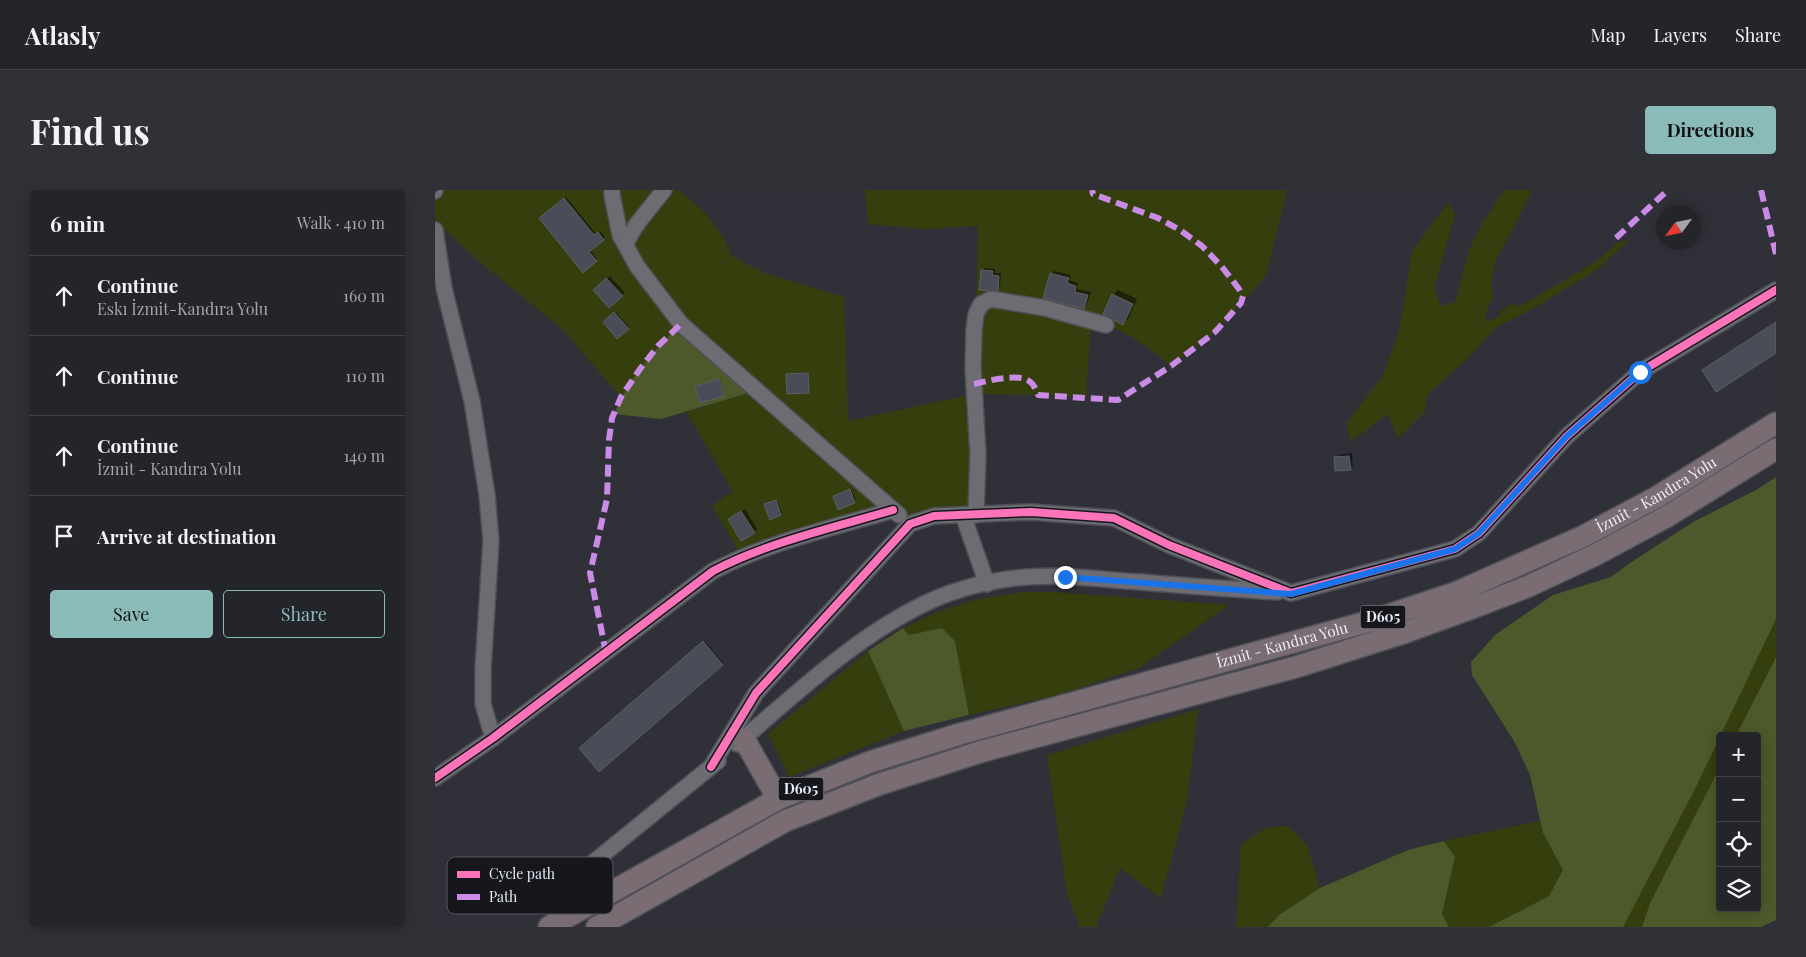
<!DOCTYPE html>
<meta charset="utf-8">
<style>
body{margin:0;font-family:"Playfair Display",serif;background:#303136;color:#f1f3f6}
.controls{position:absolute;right:15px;bottom:15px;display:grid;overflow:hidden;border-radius:5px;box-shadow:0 2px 12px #0003}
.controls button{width:45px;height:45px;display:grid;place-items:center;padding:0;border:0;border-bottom:1px solid #414247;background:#24252a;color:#f1f3f6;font:25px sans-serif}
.compass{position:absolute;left:1221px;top:15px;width:45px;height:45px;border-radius:50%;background:#24252a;box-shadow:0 2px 12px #0003;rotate:237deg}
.stop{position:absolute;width:15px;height:15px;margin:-11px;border:4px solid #1a73e8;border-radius:50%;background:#fff}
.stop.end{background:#1a73e8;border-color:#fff;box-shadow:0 1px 5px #0008}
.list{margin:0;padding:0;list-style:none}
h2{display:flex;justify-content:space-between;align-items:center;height:65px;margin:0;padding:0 20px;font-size:21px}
h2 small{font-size:16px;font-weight:400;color:#a3a5a8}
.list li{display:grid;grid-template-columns:32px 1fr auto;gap:15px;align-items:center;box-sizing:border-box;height:80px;padding:0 20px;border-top:1px solid #414247}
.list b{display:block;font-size:19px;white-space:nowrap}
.list p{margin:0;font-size:16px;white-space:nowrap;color:#a3a5a8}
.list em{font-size:16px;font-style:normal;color:#a3a5a8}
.actions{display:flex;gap:10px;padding:15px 20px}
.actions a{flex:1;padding:11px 0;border:1px solid #8bbbb9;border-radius:5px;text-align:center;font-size:18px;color:#8bbbb9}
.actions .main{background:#8bbbb9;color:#111}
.icon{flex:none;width:28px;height:28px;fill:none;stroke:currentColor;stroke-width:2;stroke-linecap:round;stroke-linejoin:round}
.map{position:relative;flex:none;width:1341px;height:737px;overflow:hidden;border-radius:5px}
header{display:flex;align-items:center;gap:30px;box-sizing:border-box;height:70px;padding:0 25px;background:#24252a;border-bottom:1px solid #414247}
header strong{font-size:24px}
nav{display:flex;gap:28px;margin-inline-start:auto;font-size:18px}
.intro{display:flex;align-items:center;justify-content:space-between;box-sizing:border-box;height:120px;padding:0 30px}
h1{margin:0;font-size:35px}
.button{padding:12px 22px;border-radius:5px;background:#8bbbb9;color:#111;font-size:18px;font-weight:700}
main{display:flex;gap:30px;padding:0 30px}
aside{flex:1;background:#24252a;border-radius:5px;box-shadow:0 2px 12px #0003}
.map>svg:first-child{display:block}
.green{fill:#353f0e}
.forest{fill:#4d592a}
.shadow{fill:#0007}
.building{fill:#4a4c57;stroke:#5d5e65}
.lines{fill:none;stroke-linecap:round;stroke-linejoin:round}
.minor-casing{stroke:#4f5057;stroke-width:18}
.highway-casing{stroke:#4f5057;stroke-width:24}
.minor{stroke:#6c6c72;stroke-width:15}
.highway{stroke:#796c73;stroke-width:21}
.quiet{stroke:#ca8be6;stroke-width:6;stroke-dasharray:12 6;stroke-linecap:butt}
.cycleway-casing{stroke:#16171d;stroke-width:11}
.cycleway{stroke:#fb73b8;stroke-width:8}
.route{stroke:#1a73e8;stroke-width:6}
.labels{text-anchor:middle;stroke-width:4;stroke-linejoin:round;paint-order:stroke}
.shield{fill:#16171d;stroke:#abadb5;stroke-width:1}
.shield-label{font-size:14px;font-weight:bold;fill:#ebedf6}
.street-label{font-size:15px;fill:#ebedf6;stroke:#16171d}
.key{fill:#16171d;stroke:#56575e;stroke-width:1}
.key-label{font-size:14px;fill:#ebedf6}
</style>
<header>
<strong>Atlasly</strong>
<nav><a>Map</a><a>Layers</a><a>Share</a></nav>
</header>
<div class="intro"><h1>Find us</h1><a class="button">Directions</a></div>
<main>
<aside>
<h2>6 min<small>Walk · 410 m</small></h2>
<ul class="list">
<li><svg class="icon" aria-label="ahead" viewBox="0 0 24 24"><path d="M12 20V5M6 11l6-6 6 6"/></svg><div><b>Continue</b><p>Eskı İzmit-Kandıra Yolu</p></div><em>160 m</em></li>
<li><svg class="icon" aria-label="ahead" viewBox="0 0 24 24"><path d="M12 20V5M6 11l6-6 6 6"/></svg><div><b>Continue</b></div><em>110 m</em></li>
<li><svg class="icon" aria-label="ahead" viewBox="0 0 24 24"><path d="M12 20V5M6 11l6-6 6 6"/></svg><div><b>Continue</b><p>İzmit - Kandıra Yolu</p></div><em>140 m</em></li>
<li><svg class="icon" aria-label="arrive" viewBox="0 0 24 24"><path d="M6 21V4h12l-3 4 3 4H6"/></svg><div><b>Arrive at destination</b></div></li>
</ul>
<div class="actions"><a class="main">Save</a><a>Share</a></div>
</aside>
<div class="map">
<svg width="1341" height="737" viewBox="0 0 1341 737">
<rect width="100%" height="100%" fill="#303138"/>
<g class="green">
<path d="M0 0H244L270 23 287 45 297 66 329 83 409 107 413 231 539 204 543 36 491 39 433 34 430 0H852L831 86 780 142 736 176C710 155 690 139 656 131L651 208 603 205 539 204 541 325 475 334 458 320 306 366 277 315 298 302 251 222 322 200 223 156 186 207 127 139 40 68 0 31Z"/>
<path d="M1069 0H1097L1076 43 1061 69 1056 91 1058 108 1050 124 1052 132 1064 126 1065 121 1078 113 1084 117 1162 71 1182 53 1195 49 1163 79 1103 116 1062 137 1032 169 992 205 990 222 963 248 952 224 916 252 911 234 948 185 965 138 977 61 1014 12 1020 24 999 98 1006 116 1020 112 1035 58 1047 34Z"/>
<path d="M586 402H619L794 415 704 478 623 505 534 525 520 451 507 438 474 445 468 438 502 422 540 410Z"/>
<path d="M1341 429V467L1301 546H1285Z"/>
<path d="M433 461 469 541 354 587 333 544Z"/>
<path d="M763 519 752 610 726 708 685 678 661 737H645L632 704 612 565Z"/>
<path d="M1285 547V577L1215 713 1207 737H1188L1260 599Z"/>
<path d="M1105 631 1108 643 1128 680 1114 706 1054 737H1014L1007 724 1020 668 1009 651Z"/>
<path d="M853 636 872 655 885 698 844 725 833 737H801L806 654 831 638Z"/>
</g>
<g class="forest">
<path d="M246 134 323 200 226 229 179 224C193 189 219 160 246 134Z"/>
<path d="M1341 287V429L1260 599 1188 737H1054L1114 706 1128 680 1108 643 1095 585 1079 551 1037 485 1036 472 1060 445 1118 405 1176 387 1195 373 1258 332 1321 300Z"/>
<path d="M468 438 474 445 507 438 520 451 534 525 469 541 433 461Z"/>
<path d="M1341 467V730L1326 737H1207L1215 713 1285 577V718H1322V546H1301Z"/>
<path d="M1009 651 1020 667 1007 724 1014 737H833L844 725 885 698 973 660Z"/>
</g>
<g class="shadow">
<path d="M131 7 161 44 165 41 170 47 155 60 162 69 148 81 105 28Z"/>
<path d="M550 78 560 79V83H566L565 96 562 99 547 81Z"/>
<path d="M619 81 636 85 634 90 643 93 642 99 656 102 652 114 649 118 616 84Z"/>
<path d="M175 86 190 103 174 116 160 100Z"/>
<path d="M683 100 702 109 693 129 688 133 678 105Z"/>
<path d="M181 122 194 137 182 147 169 132Z"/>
<path d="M1341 132V161L1269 180 1274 176Z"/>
<path d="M373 182V202L352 185 353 184Z"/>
<path d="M285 189 289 204 288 205 261 196Z"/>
<path d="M917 263 918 276 915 279 900 268 903 265Z"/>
<path d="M416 299 421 310 404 318 400 305Z"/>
<path d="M342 310 347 323 335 328 331 314Z"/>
<path d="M310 319 322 339 319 342 295 329Z"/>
<path d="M270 451 288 473 164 580 145 558Z"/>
</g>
<g class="building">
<path d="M129 8 159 45 163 42 169 50 154 62 162 71 148 83 104 28Z"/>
<path d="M546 80 558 81 557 85 564 86 563 101 544 100Z"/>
<path d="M615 83 634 88 632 93 641 96 640 102 653 105 649 119 608 108Z"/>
<path d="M171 88 188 106 174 118 158 100Z"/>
<path d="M677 104 698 114 688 135 668 124Z"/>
<path d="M179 122 194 139 182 149 168 132Z"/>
<path d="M1341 132V163L1281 202 1267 180Z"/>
<path d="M373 183 374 203 352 204 351 184Z"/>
<path d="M284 189 289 206 265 213 260 196Z"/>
<path d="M914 266 916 280 900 281 899 267Z"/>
<path d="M415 299 420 313 403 320 398 306Z"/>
<path d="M341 310 346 325 335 330 329 314Z"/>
<path d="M306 321 320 343 306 351 293 329Z"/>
<path d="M268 451 288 475 164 582 144 558Z"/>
</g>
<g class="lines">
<g class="minor-casing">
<g id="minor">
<path d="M177 0V5L185 45 202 76 246 134 464 325"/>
<path d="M0 1V0"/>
<path d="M0 40 9 98 37 211 52 305 56 351 48 479V514L58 548"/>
<path d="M190 54 202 34 229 0"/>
<path d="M528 325 552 394"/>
<path d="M541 325 543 264 538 178 539 139 541 124 546 114 556 109 610 118 671 135"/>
<path d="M302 554C362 503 421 446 493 412 523 398 560 389 592 387 630 384 668 390 706 392 751 396 797 399 842 402"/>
<path d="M276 577 321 503 475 334 499 326 596 322 679 328 734 355 856 403 1020 359 1044 343 1132 246 1205 182 1341 100"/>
<path d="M0 588 58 548 278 381C334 352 397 338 458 320"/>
<path d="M155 675 283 571"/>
</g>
</g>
<g class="highway-casing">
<g id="highway">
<path d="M309 549 343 609"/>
<path id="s1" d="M114 737 343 609 435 572 525 544 939 430 1020 403 1147 347 1222 307 1341 233"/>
<path d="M162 737 350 631 445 594 548 561 861 477 971 442 1037 418 1094 396 1160 365 1231 327 1341 259"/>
</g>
</g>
<use href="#minor" class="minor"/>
<use href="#highway" class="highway"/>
<g class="quiet">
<path d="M1326 0 1341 64"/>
<path d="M1181 48 1233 0"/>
<path d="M539 194C552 191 583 183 594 191 599 194 601 200 603 205L683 210 736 176 780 142 806 113 808 106 804 99 787 77 767 56 745 40 723 28 658 4 657 0"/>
<path d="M171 463 155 383 172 309 174 250 177 228 186 207 205 179 223 156 246 134"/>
</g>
<g class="cycleway-casing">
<g id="cycleway">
<path d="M276 577 321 503 475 334 499 326 596 322 679 328 734 355 856 403 1020 359 1044 343 1132 246 1205 182 1341 100"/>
<path d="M0 588 58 548 278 381C334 352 397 338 458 320"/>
</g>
</g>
<use href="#cycleway" class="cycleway"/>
</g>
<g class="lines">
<path class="route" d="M630 387 856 404 1020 359 1044 343 1132 246 1205 182"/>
</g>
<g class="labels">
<g class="shield">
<rect x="925.5" y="415.5" width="45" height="23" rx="4"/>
<rect x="343.5" y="587.5" width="45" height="23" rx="4"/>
</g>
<g class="shield-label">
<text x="948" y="432">D605</text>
<text x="366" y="604">D605</text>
</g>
<g class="street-label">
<text dy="5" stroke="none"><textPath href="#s1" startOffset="1195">İzmit - Kandıra Yolu</textPath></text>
<text dy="5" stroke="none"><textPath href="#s1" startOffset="790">İzmit - Kandıra Yolu</textPath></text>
</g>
</g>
<rect x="12" y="667" width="166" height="57" rx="8" class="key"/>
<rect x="22" y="681" width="23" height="7" fill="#fb73b8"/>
<rect x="22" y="704" width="23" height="6" fill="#ca8be6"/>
<g class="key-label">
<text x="54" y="689">Cycle path</text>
<text x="54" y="712">Path</text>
</g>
</svg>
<div class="controls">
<button>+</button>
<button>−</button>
<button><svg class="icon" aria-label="locate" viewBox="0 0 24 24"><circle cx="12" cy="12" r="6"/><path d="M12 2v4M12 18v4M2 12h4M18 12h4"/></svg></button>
<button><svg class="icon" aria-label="layers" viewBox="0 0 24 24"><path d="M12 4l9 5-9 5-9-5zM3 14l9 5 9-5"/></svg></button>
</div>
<svg class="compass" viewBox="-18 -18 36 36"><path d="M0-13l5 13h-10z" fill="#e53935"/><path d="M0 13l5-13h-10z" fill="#a3a5a8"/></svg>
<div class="stop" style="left:1205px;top:182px"></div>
<div class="stop end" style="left:630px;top:387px"></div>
</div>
</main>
